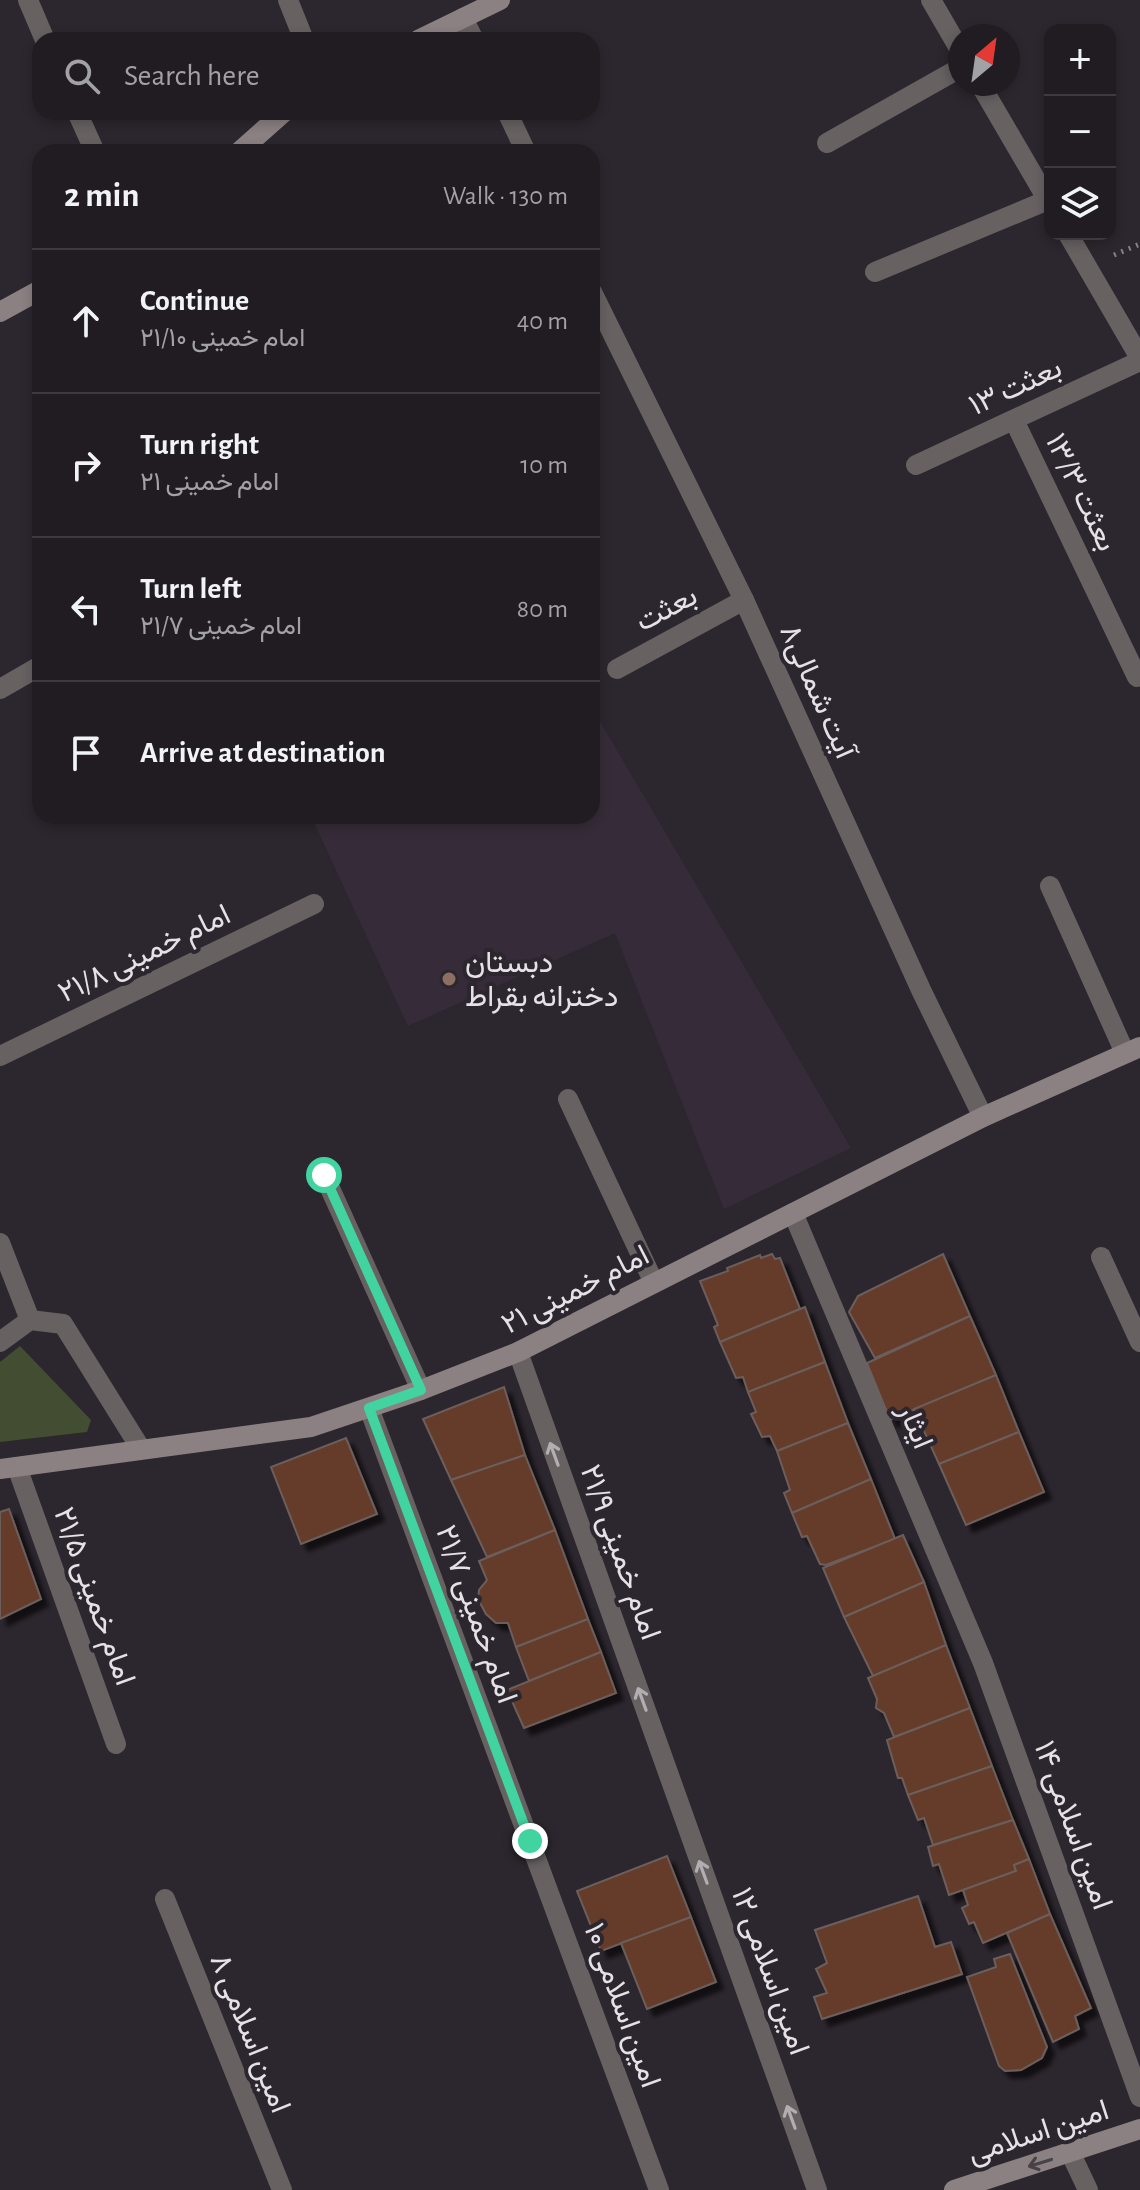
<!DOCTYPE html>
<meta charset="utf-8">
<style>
body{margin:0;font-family:"Alegreya Sans",Vazirmatn,sans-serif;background:#2d292f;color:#f1f3f6}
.controls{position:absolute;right:24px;top:24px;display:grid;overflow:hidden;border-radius:16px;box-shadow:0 4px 12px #0003}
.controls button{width:72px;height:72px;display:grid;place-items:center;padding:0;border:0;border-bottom:2px solid #3e3a40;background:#211c22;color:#f1f3f6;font:40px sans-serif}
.compass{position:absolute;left:948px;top:24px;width:72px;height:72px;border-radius:50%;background:#211c22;box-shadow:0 4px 12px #0003;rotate:29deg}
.stop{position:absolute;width:24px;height:24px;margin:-18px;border:6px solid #41d4a1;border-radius:50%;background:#fff}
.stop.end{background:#41d4a1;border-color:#fff;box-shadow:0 2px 8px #0008}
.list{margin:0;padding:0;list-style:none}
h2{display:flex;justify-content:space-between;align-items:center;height:104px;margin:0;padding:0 32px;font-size:34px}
h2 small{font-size:26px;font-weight:400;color:#a2a1a5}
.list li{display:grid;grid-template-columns:52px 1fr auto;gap:24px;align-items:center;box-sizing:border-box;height:144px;padding:0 32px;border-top:2px solid #3e3a40}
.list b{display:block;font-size:30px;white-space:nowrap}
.list p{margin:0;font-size:26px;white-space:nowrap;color:#a2a1a5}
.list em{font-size:26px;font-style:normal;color:#a2a1a5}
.icon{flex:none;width:44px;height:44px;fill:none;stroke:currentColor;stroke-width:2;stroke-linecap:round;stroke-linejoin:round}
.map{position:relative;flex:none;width:1140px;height:2190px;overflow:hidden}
.search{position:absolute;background:#211c22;box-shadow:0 4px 12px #0003;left:32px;top:32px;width:568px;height:88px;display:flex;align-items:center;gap:20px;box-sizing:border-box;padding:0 28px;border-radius:24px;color:#a2a1a5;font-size:30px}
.panel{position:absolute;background:#211c22;box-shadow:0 4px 12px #0003;left:32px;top:144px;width:568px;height:680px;border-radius:24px}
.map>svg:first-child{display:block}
.built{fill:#362c39}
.green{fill:#424d31}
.building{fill:#653b2c;stroke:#6b5f5b;stroke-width:2;filter:url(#shadow)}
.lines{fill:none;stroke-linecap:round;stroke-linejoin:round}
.path{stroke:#868188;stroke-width:5;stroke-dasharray:2 6;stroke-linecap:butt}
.street{stroke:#676162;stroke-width:20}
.secondary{stroke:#8b8182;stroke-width:20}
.oneway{stroke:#b3aeb1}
.oneway2{stroke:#484147}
.route{stroke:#41d4a1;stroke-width:10}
.education-dot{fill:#8d6e63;stroke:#2c262e;stroke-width:3}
.labels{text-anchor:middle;stroke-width:8;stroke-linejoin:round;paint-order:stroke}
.street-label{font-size:30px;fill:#e5e1e6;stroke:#2c262e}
.poi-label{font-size:30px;fill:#e5e1e6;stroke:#2c262e;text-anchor:start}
</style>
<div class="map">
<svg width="1140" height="2190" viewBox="0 0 1140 2190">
<defs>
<filter id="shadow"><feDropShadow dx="7" dy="7" stdDeviation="2" flood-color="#0009"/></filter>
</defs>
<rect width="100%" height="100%" fill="#2c262e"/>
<path class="built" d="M592 708 851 1148 724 1209 615 933 408 1026 311 816H592Z"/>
<path class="green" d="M20 1346 91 1420 87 1432 0 1442V1362Z"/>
<g class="building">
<path d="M772 1254 775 1259 780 1258 800 1309 720 1342 714 1327 718 1325 700 1281 728 1271 727 1268 760 1255 761 1258Z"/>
<path d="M943 1254 970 1316 875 1358 849 1312 858 1296Z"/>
<path d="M805 1307 825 1362 748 1392 743 1377 736 1378 720 1342Z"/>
<path d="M970 1316 996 1375 890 1420 867 1363Z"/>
<path d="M825 1362 848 1423 777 1451 770 1436 762 1437 751 1414 756 1412 748 1392Z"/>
<path d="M996 1375 1019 1432 939 1464 914 1409Z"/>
<path d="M504 1387 525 1455 451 1480 423 1419Z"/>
<path d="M848 1423 871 1479 792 1513 784 1493 790 1490 777 1451Z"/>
<path d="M1019 1432 1044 1492 966 1525 939 1464Z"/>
<path d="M346 1438 377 1514 301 1544 271 1467Z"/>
<path d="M525 1455 555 1530 487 1557 451 1480Z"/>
<path d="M871 1479 895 1539 826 1565 820 1564 807 1536 802 1537 792 1513Z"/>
<path d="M9 1509 41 1599 0 1619V1512Z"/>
<path d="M555 1530 588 1619 516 1647 508 1623H496L486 1614 478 1599 479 1590 487 1580 479 1561Z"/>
<path d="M903 1535 924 1582 844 1617 823 1568Z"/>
<path d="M924 1582 946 1645 873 1676 844 1617Z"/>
<path d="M588 1619 601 1652 529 1681 516 1647Z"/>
<path d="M946 1645 970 1708 894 1737 884 1713 876 1708 877 1699 868 1678Z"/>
<path d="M601 1652 616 1693 524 1728 507 1690Z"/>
<path d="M970 1708 992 1766 908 1795 902 1778H898L887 1740Z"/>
<path d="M992 1766 1013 1820 933 1845 924 1818 918 1820 908 1795Z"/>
<path d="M1013 1820 1029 1859 1014 1865 1016 1871 949 1895 939 1864 933 1866 928 1847Z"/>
<path d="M667 1856 691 1917 601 1951 577 1891Z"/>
<path d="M1029 1859 1050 1914 983 1943 974 1922 969 1924 962 1908 968 1905 963 1890 1016 1871 1014 1865Z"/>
<path d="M918 1896 935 1947 951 1942 962 1974 822 2019 814 1997 827 1993 816 1969 827 1963 815 1930Z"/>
<path d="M1050 1914 1091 2008 1075 2016 1079 2029 1053 2042 1007 1933Z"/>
<path d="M691 1917 716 1982 647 2009 621 1943Z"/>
<path d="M1010 1954 1047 2047 1042 2058 1021 2070 1005 2071 999 2066 967 1977 996 1967 994 1959Z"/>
</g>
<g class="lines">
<path class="path" d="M1114 255 1140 244"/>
<g class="street">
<path d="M28 0 45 40"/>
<path d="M288 0 304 40"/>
<path d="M931 0 960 50"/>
<path d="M463 18 474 40"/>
<path d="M980 84 1050 204"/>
<path d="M77 112 95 152"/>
<path d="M507 112 526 152"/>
<path d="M827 143 960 68"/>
<path d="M1068 234 1140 358"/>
<path d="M875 272 1048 200"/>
<path d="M592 292 744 600 922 992 983 1117"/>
<path d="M1014 420 1137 677"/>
<path d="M916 465 1140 361"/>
<path d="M617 669 744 600"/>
<path d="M0 689 40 666"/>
<path d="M1050 886 1125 1053"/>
<path d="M0 1056 314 904"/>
<path d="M568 1099 654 1283"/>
<path d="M324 1175 421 1390"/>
<path d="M793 1213 983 1663 1140 2097"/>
<path d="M0 1243 30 1320"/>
<path d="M1101 1257 1140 1342"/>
<path d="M0 1342 30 1320 63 1324 141 1449"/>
<path d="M518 1352 817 2190"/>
<path d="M369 1408 659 2190"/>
<path d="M17 1467 116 1744"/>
<path d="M165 1899 282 2190"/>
<path d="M1071 2154 1088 2190"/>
</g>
<g class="secondary">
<path d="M418 40 500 0"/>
<path d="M239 152 284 112"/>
<path d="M0 312 40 290"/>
<path d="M0 1469 311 1427 421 1390 518 1352 983 1117 1140 1047"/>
<path d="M954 2190 1140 2129"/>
</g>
</g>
<defs><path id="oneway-shaft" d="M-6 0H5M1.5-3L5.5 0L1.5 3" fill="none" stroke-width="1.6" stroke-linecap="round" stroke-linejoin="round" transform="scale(2)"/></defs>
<g class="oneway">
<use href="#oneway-shaft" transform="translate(554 1454) rotate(-110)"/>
<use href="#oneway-shaft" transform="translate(642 1699) rotate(-110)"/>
<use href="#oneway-shaft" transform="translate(703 1872) rotate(-110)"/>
<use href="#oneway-shaft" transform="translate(791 2117) rotate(-110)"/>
</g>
<use class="oneway2" href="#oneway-shaft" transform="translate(1040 2163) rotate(163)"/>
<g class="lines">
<path class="route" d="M324 1175 421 1390 369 1408 530 1841"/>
</g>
<circle class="education-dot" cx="449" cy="979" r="8"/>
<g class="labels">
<g class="street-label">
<text transform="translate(1015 386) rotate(-25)" y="10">بعثت ۱۳</text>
<text transform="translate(1082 492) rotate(64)" y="10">بعثت ۱۳/۳</text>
<text transform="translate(666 608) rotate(-28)" y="10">بعثت</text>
<text transform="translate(818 691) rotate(66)" y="10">آیت شمالی۸</text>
<text transform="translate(144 953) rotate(-26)" y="10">امام خمینی ۲۱/۸</text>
<text transform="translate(575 1289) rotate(-27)" y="10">امام خمینی ۲۱</text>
<text transform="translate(916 1426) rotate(67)" y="10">ایثار</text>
<text transform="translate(621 1552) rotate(70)" y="10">امام خمینی ۲۱/۹</text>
<text transform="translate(95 1596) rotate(70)" y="10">امام خمینی ۲۱/۵</text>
<text transform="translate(477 1614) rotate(70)" y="10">امام خمینی ۲۱/۷</text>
<text transform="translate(1074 1825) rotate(70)" y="10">امین اسلامی ۱۴</text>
<text transform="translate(771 1971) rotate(70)" y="10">امین اسلامی ۱۲</text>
<text transform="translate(623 2005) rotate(70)" y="10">امین اسلامی ۱۰</text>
<text transform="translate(251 2033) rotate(68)" y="10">امین اسلامی ۸</text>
<text transform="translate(1038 2131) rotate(-18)" y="10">امین اسلامی</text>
</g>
<g class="poi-label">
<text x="465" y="972">دبستان<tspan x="465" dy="34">دخترانه بقراط</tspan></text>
</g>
</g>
</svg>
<div class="controls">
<button>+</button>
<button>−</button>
<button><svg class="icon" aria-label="layers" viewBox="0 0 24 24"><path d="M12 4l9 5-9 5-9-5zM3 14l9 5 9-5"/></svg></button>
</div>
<svg class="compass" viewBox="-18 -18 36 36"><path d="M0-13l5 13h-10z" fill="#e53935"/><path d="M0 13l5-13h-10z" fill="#a2a1a5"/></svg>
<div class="stop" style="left:324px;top:1175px"></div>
<div class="stop end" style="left:530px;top:1841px"></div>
<div class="search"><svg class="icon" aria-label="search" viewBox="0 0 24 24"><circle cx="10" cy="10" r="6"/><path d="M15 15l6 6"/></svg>Search here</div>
<section class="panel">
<h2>2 min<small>Walk · 130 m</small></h2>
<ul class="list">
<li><svg class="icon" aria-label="ahead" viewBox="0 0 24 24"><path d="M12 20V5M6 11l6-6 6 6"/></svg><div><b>Continue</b><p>امام خمینی ۲۱/۱۰</p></div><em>40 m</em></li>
<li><svg class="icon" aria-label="right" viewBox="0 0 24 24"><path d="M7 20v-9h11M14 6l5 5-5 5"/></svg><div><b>Turn right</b><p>امام خمینی ۲۱</p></div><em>10 m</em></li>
<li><svg class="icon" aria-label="left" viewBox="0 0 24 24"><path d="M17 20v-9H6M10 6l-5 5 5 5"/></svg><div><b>Turn left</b><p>امام خمینی ۲۱/۷</p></div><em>80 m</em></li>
<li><svg class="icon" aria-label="arrive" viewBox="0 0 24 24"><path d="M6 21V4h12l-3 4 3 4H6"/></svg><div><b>Arrive at destination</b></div></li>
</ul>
</section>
</div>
